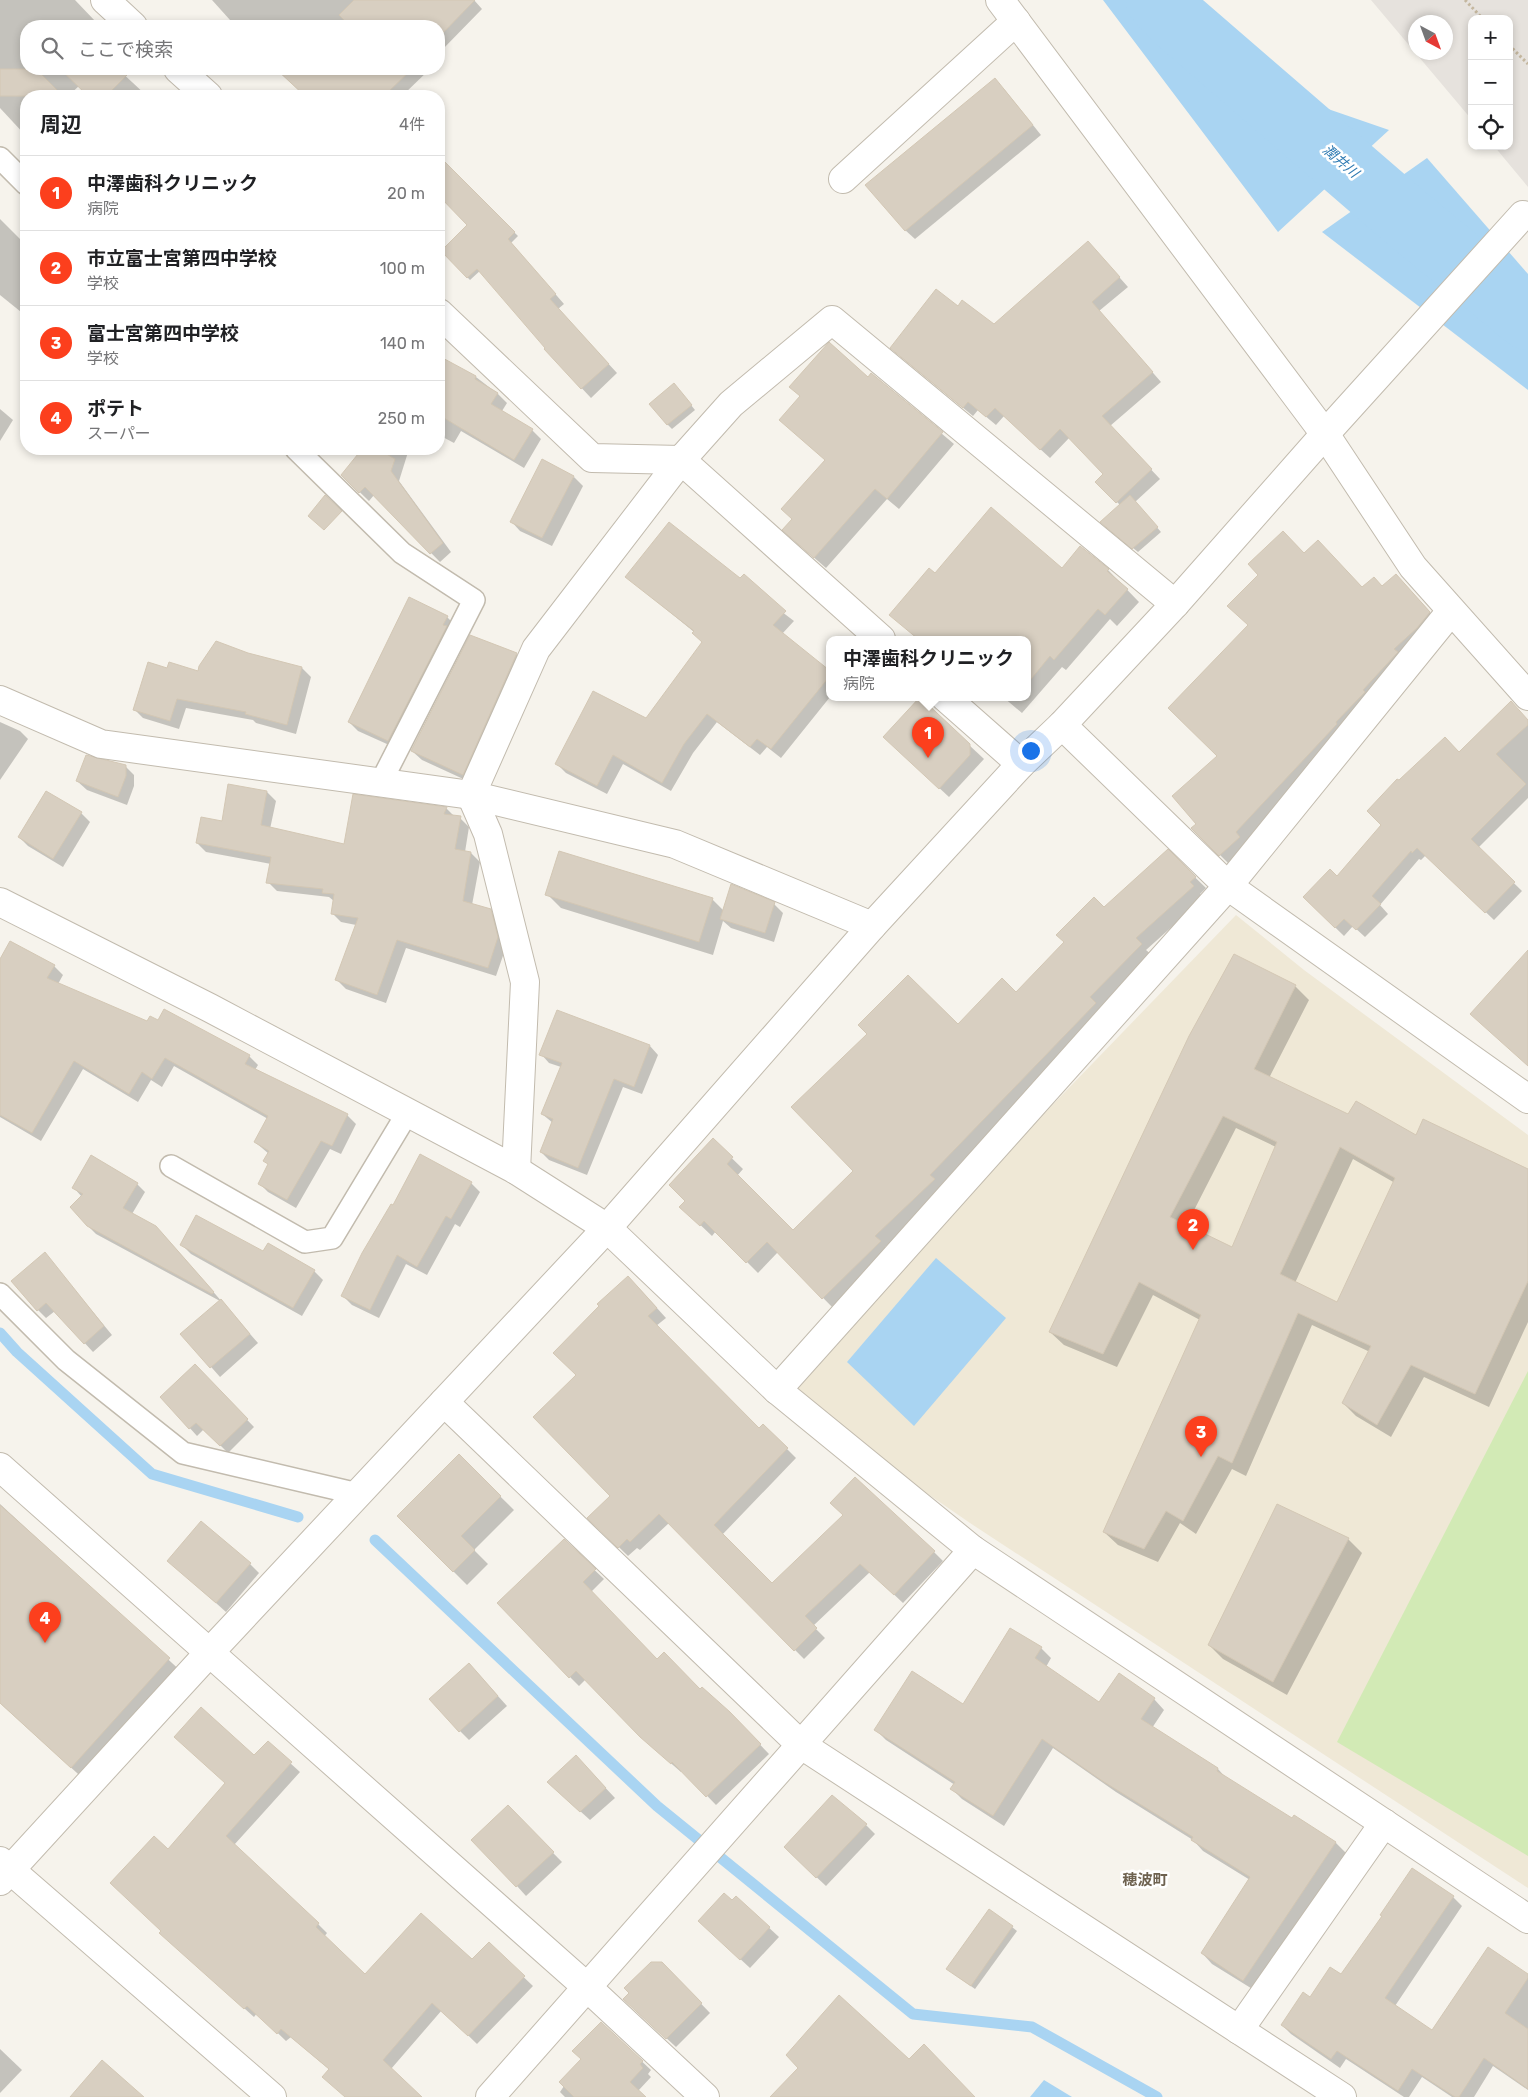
<!DOCTYPE html>
<html lang="ja">
<meta charset="utf-8">
<style>
body{margin:0;font-family:Rubik,"Noto Sans JP",sans-serif;background:#f2f2f2;color:#202124}
.controls{position:absolute;right:15px;top:15px;display:grid;overflow:hidden;border-radius:10px;box-shadow:0 2px 8px #0003}
.controls button{width:45px;height:45px;display:grid;place-items:center;padding:0;border:0;border-bottom:1px solid #e0e0e0;background:#fff;color:#202124;font:25px sans-serif}
.compass{position:absolute;left:1408px;top:15px;width:45px;height:45px;border-radius:50%;background:#fff;box-shadow:0 2px 8px #0003;rotate:139deg}
.you{position:absolute;left:1030px;top:750px;width:18px;height:18px;margin:-12px;border:4px solid #fff;border-radius:50%;background:#1a73e8;box-shadow:0 0 0 8px #1a73e833}
.badge{display:grid;place-items:center;width:32px;height:32px;border-radius:50%;background:#fc3f1d;color:#fff;font-size:16px;font-weight:700}
.pin{position:absolute;translate:-50% -41px;filter:drop-shadow(0 1px 2px #0008)}
.pin::after{content:'';position:absolute;top:26px;width:18px;height:15px;background:inherit;clip-path:polygon(0 0,100% 0,50% 100%)}
.popup{position:absolute;left:826px;top:636px;width:205px;height:65px;box-sizing:border-box;display:grid;place-content:center;border-radius:10px;background:#fff;filter:drop-shadow(0 1px 4px #0005);font-size:16px;white-space:nowrap;color:#757577}
.popup b{font-size:19px;color:#202124}
.popup::after{content:'';position:absolute;left:50%;top:100%;margin-left:-10px;border:10px solid transparent;border-top-color:#fff}
.list{margin:0;padding:0;list-style:none}
h2{display:flex;justify-content:space-between;align-items:center;height:65px;margin:0;padding:0 20px;font-size:21px}
h2 small{font-size:16px;font-weight:400;color:#757577}
.list li{display:grid;grid-template-columns:32px 1fr auto;gap:15px;align-items:center;box-sizing:border-box;height:75px;padding:0 20px;border-top:1px solid #e0e0e0}
.list b{display:block;font-size:19px;white-space:nowrap}
.list p{margin:0;font-size:16px;white-space:nowrap;color:#757577}
.list em{font-size:16px;font-style:normal;color:#757577}
.icon{flex:none;width:28px;height:28px;fill:none;stroke:currentColor;stroke-width:2;stroke-linecap:round;stroke-linejoin:round}
.map{position:relative;flex:none;width:1528px;height:2097px;overflow:hidden}
.search{position:absolute;background:#fff;box-shadow:0 2px 8px #0003;left:20px;top:20px;width:425px;height:55px;display:flex;align-items:center;gap:12px;box-sizing:border-box;padding:0 18px;border-radius:20px;color:#757577;font-size:19px}
.panel{position:absolute;background:#fff;box-shadow:0 2px 8px #0003;left:20px;top:90px;width:425px;height:365px;border-radius:20px}
.map>svg:first-child{display:block}
.industrial{fill:#e6e2dd;fill-rule:evenodd}
.education{fill:#efe8d6}
.green{fill:#d2eab5}
.water{fill:#a9d4f2}
.shadow{fill:#0003;fill-rule:evenodd}
.lines{fill:none;stroke-linecap:round;stroke-linejoin:round}
.stream{stroke:#a9d4f2;stroke-width:11}
.river{stroke:#a9d4f2;stroke-width:64}
.building{fill:#d8cfc1;stroke:#d3c7b4;fill-rule:evenodd}
.service-casing{stroke:#c2bbae;stroke-width:24}
.minor-casing{stroke:#c2bbae;stroke-width:30}
.tertiary-casing{stroke:#c2bbae;stroke-width:30}
.path{stroke:#c4b79f;stroke-width:3;stroke-dasharray:2.5 2.5;stroke-linecap:butt}
.service{stroke:#fff;stroke-width:21}
.minor{stroke:#fff;stroke-width:28}
.tertiary{stroke:#fff;stroke-width:28}
.labels{text-anchor:middle;stroke-width:5;stroke-linejoin:round;paint-order:stroke}
.water-label{font-size:14px;font-style:italic;fill:#2e7ab2;stroke:#fff}
.quarter-label{font-size:15px;font-weight:bold;fill:#6e6250;stroke:#fff}
</style>
<div class="map">
<svg width="1528" height="2097" viewBox="0 0 1528 2097">
<rect width="100%" height="100%" fill="#f6f3ec"/>
<path class="industrial" d="M1371 0H1528V187L1494 146H1509V19H1472V120ZM1416 22H1446V52H1416Z"/>
<path class="education" d="M1236 915 1304 970 1528 1135V1888L970 1523 777 1390Z"/>
<path class="green" d="M1528 1371V1856L1337 1742Z"/>
<g class="water">
<path d="M1103 0H1184L1247 81 1389 130 1278 232Z"/>
<path d="M1427 158 1528 274V390L1322 232Z"/>
<path d="M936 1258 1006 1318 914 1426 847 1362Z"/>
<path d="M1044 2080 1072 2097H1030Z"/>
</g>
<g class="shadow">
<path d="M0 0H75L96 22 91 26H26V69H118L147 96H90L79 86 68 96H26V136L0 108Z"/>
<path d="M212 0H474L482 9 442 50 445 54 439 60V26H232L228 22 230 20Z"/>
<path d="M277 69H430L402 96H306Z"/>
<path d="M1004 89 1041 135 915 239 905 230Z"/>
<path d="M442 161 518 236 511 243 564 304 558 309 617 373 591 398 545 349 547 348 494 258 470 280 442 251 469 225 439 194V164Z"/>
<path d="M0 219 26 245V316L0 295Z"/>
<path d="M1097 252 1128 287 1099 311 1161 382 1110 426 1160 479 1135 502 1161 532 1138 552 1106 526 1120 505 1097 482 1105 474 1070 437 1050 458 1004 416 996 425 978 410 973 416 901 357 958 307 994 326Z"/>
<path d="M440 358 476 377 498 394 507 403 502 411 532 430 541 439 524 468 461 431 454 443 439 435Z"/>
<path d="M871 374 954 444 899 509 887 499 826 568 795 541 793 519 826 461 801 397 791 387 868 378Z"/>
<path d="M678 389 695 410 672 429 667 424Z"/>
<path d="M0 409 13 420 0 441Z"/>
<path d="M364 449H409L399 481 451 552 440 562 374 495 369 501 342 475Z"/>
<path d="M574 477 583 486 552 546 520 531 511 521Z"/>
<path d="M1304 554 1363 589 1406 586 1440 623 1347 735 1245 843 1249 848 1230 865 1193 828 1197 824 1219 756 1250 626Z"/>
<path d="M1062 569 1108 570 1139 602 1117 626 1110 619 1066 670 1062 667 1022 713 1003 697H1027V639H918L891 615Z"/>
<path d="M627 577 740 580 794 621 782 634 829 671 830 697 781 758 767 747 760 755 717 722 693 753 671 791 623 764 607 794 566 773 557 764 647 720 704 643 694 632Z"/>
<path d="M447 617 456 626 398 749 358 731 349 722Z"/>
<path d="M516 654 525 664 472 783 422 760 412 751Z"/>
<path d="M248 655 302 668 311 677 296 734 256 723 253 720 186 708 179 729 143 718 134 709 168 670 199 673Z"/>
<path d="M920 699 984 759 949 797 894 746Z"/>
<path d="M1528 721V798L1478 848 1522 891 1494 920 1426 855 1421 860 1419 859 1380 905 1388 914 1365 937 1353 926 1344 936 1304 897 1337 877 1383 825 1399 782Z"/>
<path d="M0 722 20 731 28 739 0 780Z"/>
<path d="M125 766 134 775V786L127 805 87 790 77 781Z"/>
<path d="M267 792 276 801 270 829 345 845 354 796 447 809 455 817 460 818 469 827 465 852 471 853 480 862 472 905 490 911 499 920 506 947 496 976 406 948 386 1003 346 989 337 980 356 925 341 922 333 914 334 901 329 897 277 891 268 882 271 864 206 852 197 843 223 822Z"/>
<path d="M81 813 90 822 63 867 28 846 19 837Z"/>
<path d="M1168 851 1206 888 1200 894 1204 898 1146 950 1152 955 1106 1015 940 1187 945 1191 885 1247 891 1253 834 1309 778 1252 758 1273 716 1231 712 1236 692 1217 687 1201 713 1140 743 1169 737 1176 793 1232 855 1171 958 1026 1016 994Z"/>
<path d="M547 894 712 899 724 911 774 904 783 913 774 942 731 928 723 921 713 955 561 908Z"/>
<path d="M1234 956 1296 987 1309 1000 1269 1078 1349 1116 1528 1171V1322L1489 1407 1424 1377 1391 1437 1356 1416 1343 1403 1370 1352 1312 1325 1246 1476 1232 1469 1196 1534 1180 1523 1158 1562 1118 1545 1104 1532 1200 1320 1153 1295 1117 1367 1064 1345 1050 1332ZM1236 1128 1276 1147 1232 1249 1186 1226ZM1353 1159 1395 1183 1338 1304 1295 1283Z"/>
<path d="M54 966 63 975 58 984 148 1023 249 1056 258 1065 255 1070 347 1115 356 1124 341 1154 330 1149 296 1208 268 1192 259 1183 269 1165V1154L255 1142 268 1119 174 1066 162 1087 151 1080 138 1102 83 1069 41 1141 0 1117V970Z"/>
<path d="M650 1046 658 1055 642 1094 623 1087 587 1175 549 1160 541 1152 553 1123 542 1114 561 1067 549 1063 541 1054Z"/>
<path d="M471 1183 480 1192 460 1227 455 1224 427 1275 406 1264 379 1318 352 1305 342 1295 393 1207Z"/>
<path d="M137 1184 145 1192 132 1214 161 1232 258 1343 220 1377 182 1334 220 1301 96 1234 88 1226 82 1197 74 1188Z"/>
<path d="M182 1245 314 1271 323 1280 302 1316 191 1254Z"/>
<path d="M45 1254 112 1335 93 1352 55 1311 46 1318 38 1310Z"/>
<path d="M637 1286 666 1318 656 1326 759 1430 763 1425 796 1458 722 1535 772 1585 845 1515 934 1552 943 1561 903 1603 870 1572 813 1626 825 1638 804 1659 669 1523 640 1550 637 1548 628 1556 589 1518 612 1496 577 1375Z"/>
<path d="M195 1366 254 1427 228 1453 204 1429 197 1436 162 1397Z"/>
<path d="M459 1456 514 1510 474 1550 488 1564 467 1585 398 1516Z"/>
<path d="M0 1504 185 1675 88 1783 0 1703Z"/>
<path d="M1348 1539 1362 1553 1287 1695 1223 1659 1209 1645Z"/>
<path d="M564 1541 604 1579 591 1592 657 1660 730 1713 769 1754 716 1805 682 1770 681 1772 651 1746 586 1679 579 1686 570 1677Z"/>
<path d="M169 1561 250 1564 259 1573 226 1612Z"/>
<path d="M1041 1648 1051 1658 1046 1667 1099 1704 1154 1699 1164 1710 1152 1728 1218 1769 1227 1779 1292 1820 1336 1843 1346 1853 1254 1990 1212 1964 1202 1953 1250 1880 1203 1851 1193 1840 1116 1792 1053 1748 1004 1826 962 1799 952 1789 955 1785 886 1740 876 1730 964 1706Z"/>
<path d="M478 1674 507 1706 469 1740 460 1731Z"/>
<path d="M268 1743 300 1772 234 1845 318 1924 327 1933 324 1937 365 1976 473 1961 489 1944 533 1986 477 2044 442 2010 391 2069 420 2097H346L330 2070 291 2037 286 2041 257 2013 254 2017 170 1942 163 1931 168 1851Z"/>
<path d="M585 1766 615 1798 590 1820 558 1791Z"/>
<path d="M508 1807 562 1862 526 1896 517 1886Z"/>
<path d="M866 1825 875 1834 826 1886 795 1857Z"/>
<path d="M736 1897 779 1937 750 1968 709 1930Z"/>
<path d="M1453 1897 1462 1906 1395 2006 1433 2032 1528 1975V2090L1493 2066 1474 2097H1452L1422 2077 1409 2097H1404L1346 2059 1340 2068 1291 2034 1282 2025 1310 1999Z"/>
<path d="M1012 1927 1017 1931 975 1989 947 1969Z"/>
<path d="M662 1963 710 2013 676 2047 634 2008 631 1993Z"/>
<path d="M601 2023 651 2070 648 2074 651 2077 638 2091 645 2097H565L560 2092 582 2059Z"/>
<path d="M0 2049 22 2070 0 2093Z"/>
</g>
<g class="lines">
<g class="stream">
<path d="M0 1333 17 1352 152 1474 298 1517"/>
<path d="M375 1540 657 1806 913 2014 1032 2027 1157 2097"/>
</g>
<path class="river" d="M1158 0 1176 19 1404 216 1528 318"/>
</g>
<g class="building">
<path d="M354 0H475L439 37V26H350L339 15Z"/>
<path d="M0 69H36L63 96H0Z"/>
<path d="M60 69H133L106 96H88Z"/>
<path d="M276 69H412L384 96H305Z"/>
<path d="M995 78 1033 125 905 231 865 185Z"/>
<path d="M439 156 515 232 508 239 556 294 550 299 609 364 581 389 544 349 545 348 477 269 467 278 441 251 467 225 439 196Z"/>
<path d="M1088 241 1120 277 1092 302 1153 372 1102 416 1152 469 1116 503 1095 482 1103 474 1060 429 1040 450 995 408 986 417 968 402 963 408 890 348 936 289 958 306 962 300 994 324Z"/>
<path d="M829 342 868 377 871 373 943 432 887 499 875 489 814 558 782 530 792 519 781 509 825 460 779 420 800 396 789 387Z"/>
<path d="M439 356 476 376 475 379 498 393 491 404 533 429 514 460 439 415Z"/>
<path d="M674 383 692 405 667 425 649 404Z"/>
<path d="M362 449H378L395 459 391 471 443 543 430 554 365 487 359 493 341 475Z"/>
<path d="M542 459 574 476 542 538 510 522Z"/>
<path d="M325 495 342 511 324 530 308 516Z"/>
<path d="M1130 495 1158 527 1132 549 1100 522Z"/>
<path d="M991 507 1062 568 1080 546 1109 569 1107 571 1128 589 1105 615 1098 609 1054 660 1050 656 1027 684V639H918L889 615 929 568 935 573Z"/>
<path d="M669 522 740 578 744 574 786 611 773 625 829 670V677L771 749 757 739 750 747 707 714 684 744 662 783 613 755 597 786 555 764 593 691 646 718 702 642 692 633 694 631 625 577Z"/>
<path d="M1283 531 1304 553 1318 540 1362 587 1374 577 1382 586 1396 574 1430 612 1417 628 1394 649 1398 652 1363 690 1365 692 1336 722 1337 724 1236 832 1240 837 1219 856 1191 828 1196 824 1172 796 1217 756 1168 708 1248 625 1227 606 1258 575 1248 564Z"/>
<path d="M409 597 448 616 443 625 447 626 388 741 348 722Z"/>
<path d="M470 635 517 653 463 775 411 751Z"/>
<path d="M216 641 248 653 302 667 287 725 245 714 246 712 177 699 170 721 133 710 148 662 167 668 169 662 198 671 199 666Z"/>
<path d="M920 697 970 744V755L939 789 883 737Z"/>
<path d="M1511 701 1528 720V725L1496 754 1526 784 1471 839 1515 882 1485 913 1417 848 1412 853 1411 851 1372 896 1381 904 1356 930 1344 919 1335 928 1303 897 1330 869 1337 876 1381 825 1367 811 1397 779 1399 780 1445 737 1459 752Z"/>
<path d="M86 755 126 765V776L118 797 76 781Z"/>
<path d="M228 784 267 791 261 825 344 844 353 794 447 807 444 814 461 816 455 849 471 852 463 901 491 909 498 937 488 968 397 940 377 995 335 980 358 918 331 914 334 894 322 893 323 889 266 883 271 857 196 843 201 817 222 821Z"/>
<path d="M46 791 82 812 53 859 18 837Z"/>
<path d="M1168 849 1196 877 1190 882 1194 886 1136 938 1142 944 1090 997 1096 1003 930 1175 935 1179 875 1236 881 1241 822 1299 767 1242 746 1263 704 1221 700 1226 679 1207 685 1201 669 1185 713 1138 733 1157 727 1164 793 1230 853 1171 791 1107 867 1034 858 1025 908 975 958 1024 1002 978 1016 992 1064 942 1056 935 1094 897 1104 907Z"/>
<path d="M559 851 713 898 699 942 545 895Z"/>
<path d="M731 884 775 902 765 933 720 919Z"/>
<path d="M10 941 55 965 47 978 147 1021 150 1016 158 1020 164 1009 250 1055 245 1064 348 1114 332 1146 321 1141 287 1200 258 1184 268 1164 263 1161 269 1151 254 1142 268 1116 165 1058 152 1079 142 1072 129 1094 74 1061 32 1133 0 1115V959Z"/>
<path d="M1528 950V1066L1470 1014Z"/>
<path d="M1234 954 1296 985 1254 1069 1348 1114 1356 1101 1416 1135 1423 1119 1528 1169V1281L1475 1394 1411 1365 1377 1425 1342 1403 1371 1346 1298 1313 1232 1463 1218 1456 1183 1521 1166 1511 1144 1549 1103 1532 1201 1315 1139 1282 1103 1354 1049 1332 1189 1036ZM1223 1116 1277 1142 1232 1247 1170 1217ZM1340 1147 1395 1178 1337 1302 1280 1274Z"/>
<path d="M557 1010 650 1045 634 1087 614 1079 578 1168 540 1152 553 1119 541 1114 562 1063 539 1055Z"/>
<path d="M420 1154 472 1182 451 1219 446 1216 417 1267 397 1255 370 1310 341 1296 362 1253 391 1204 393 1205Z"/>
<path d="M91 1155 138 1183 123 1208 156 1226 214 1292 212 1294 87 1226 70 1207 83 1194 72 1188Z"/>
<path d="M196 1215 263 1251 268 1243 315 1270 293 1308 180 1245Z"/>
<path d="M45 1252 104 1326 84 1344 46 1303 37 1311 11 1281Z"/>
<path d="M628 1276 657 1308 648 1316 759 1428 763 1424 788 1448 714 1525 772 1583 843 1515 830 1503 855 1477 935 1551 894 1595 860 1564 805 1616 817 1628 794 1651 659 1514 630 1542 627 1539 618 1548 587 1518 610 1496 533 1417 576 1375 553 1353 599 1306 597 1304Z"/>
<path d="M221 1299 250 1334 210 1368 180 1334Z"/>
<path d="M195 1364 248 1419 220 1446 196 1423 189 1429 160 1397Z"/>
<path d="M459 1454 501 1496 461 1536 475 1550 453 1572 397 1516Z"/>
<path d="M1277 1504 1349 1538 1273 1682 1208 1645Z"/>
<path d="M0 1505 170 1658 71 1768 0 1703Z"/>
<path d="M201 1521 251 1563 216 1603 167 1561Z"/>
<path d="M564 1539 596 1569 583 1582 657 1659 664 1652 700 1689 702 1687 730 1712 761 1744 706 1797 672 1762 671 1764 640 1737 576 1671 569 1678 497 1603Z"/>
<path d="M1010 1628 1042 1647 1035 1658 1099 1702 1119 1673 1155 1698 1141 1719 1218 1768 1217 1771 1292 1818 1294 1815 1336 1842 1243 1981 1201 1953 1250 1877 1191 1840 1193 1837 1104 1782 1042 1739 993 1816 950 1789 955 1782 874 1730 912 1671 963 1704Z"/>
<path d="M469 1663 498 1696 459 1732 429 1699Z"/>
<path d="M201 1707 254 1755 268 1741 292 1762 226 1836 319 1923 316 1927 365 1974 421 1913 472 1959 489 1942 525 1976 468 2036 432 2003 383 2060 422 2097H345L322 2077 329 2069 281 2029 277 2034 247 2006 244 2009 159 1933 161 1931 110 1883 154 1836 168 1849 225 1783 174 1737Z"/>
<path d="M576 1755 606 1788 580 1812 547 1782Z"/>
<path d="M832 1795 867 1824 816 1878 784 1847Z"/>
<path d="M508 1805 554 1852 516 1887 471 1840Z"/>
<path d="M1412 1868 1454 1896 1385 1998 1432 2030 1488 1947 1528 1974V1978L1505 2013 1528 2029V2089L1484 2058 1459 2097H1455L1412 2069 1398 2091 1337 2051 1331 2059 1281 2025 1303 1992 1310 1997 1330 1967 1341 1974 1382 1916 1380 1915Z"/>
<path d="M724 1893 732 1900 736 1896 770 1927 740 1960 698 1921Z"/>
<path d="M989 1909 1013 1926 971 1986 946 1969Z"/>
<path d="M651 1962H662L702 2003 666 2039 623 1999 629 1993 624 1988Z"/>
<path d="M839 1995 909 2059 924 2044 975 2097H770L798 2068 786 2055Z"/>
<path d="M601 2022 643 2061 640 2064 643 2068 630 2082 646 2097H574L559 2082 581 2059 572 2051Z"/>
<path d="M102 2060 144 2097H70Z"/>
</g>
<g class="lines">
<g class="service-casing">
<g id="service">
<path d="M0 158 26 184"/>
<path d="M296 449 402 553 474 600 381 782"/>
<path d="M171 1166 305 1242 332 1238 408 1112"/>
<path d="M0 1294 66 1360 183 1453 358 1494"/>
</g>
</g>
<g class="minor-casing">
<g id="minor">
<path d="M105 0 133 26"/>
<path d="M178 69 208 96"/>
<path d="M843 179 1016 21"/>
<path d="M439 313 592 458 681 460 731 404 832 320 1175 604"/>
<path d="M1325 434 1413 567 1528 696"/>
<path d="M945 697 1021 764"/>
<path d="M0 700 101 744 471 795 675 844 872 926"/>
<path d="M1062 725 1228 886 1528 1099"/>
<path d="M0 902 210 1008 516 1170 607 1228 777 1390 973 1550 1528 1919"/>
<path d="M516 1170 525 982 488 834 471 795 536 649 681 460 881 639"/>
<path d="M777 1390 1228 886 1451 611"/>
<path d="M444 1402 800 1744 1342 2097"/>
<path d="M0 1467 588 1988 705 2097"/>
<path d="M1239 2030 1384 1823"/>
<path d="M490 2097 973 1550"/>
</g>
</g>
<g class="tertiary-casing">
<g id="tertiary">
<path d="M1000 0 1325 434"/>
<path d="M0 1861 272 2097"/>
<path d="M0 1881 208 1654 607 1228 872 926 1021 764 1062 725 1175 604 1325 434 1523 215 1528 216"/>
</g>
</g>
<g class="path">
<path d="M1465 0 1483 19"/>
<path d="M1509 45 1528 64"/>
</g>
<use href="#service" class="service"/>
<use href="#minor" class="minor"/>
<use href="#tertiary" class="tertiary"/>
</g>
<g class="labels">
<g class="water-label">
<text transform="translate(1341 161) rotate(41)" y="5">潤井川</text>
</g>
<g class="quarter-label">
<text x="1145" y="1885">穂波町</text>
</g>
</g>
</svg>
<div class="controls">
<button>+</button>
<button>−</button>
<button><svg class="icon" aria-label="locate" viewBox="0 0 24 24"><circle cx="12" cy="12" r="6"/><path d="M12 2v4M12 18v4M2 12h4M18 12h4"/></svg></button>
</div>
<svg class="compass" viewBox="-18 -18 36 36"><path d="M0-13l5 13h-10z" fill="#e53935"/><path d="M0 13l5-13h-10z" fill="#757577"/></svg>
<div class="you"></div>
<div class="pin badge" style="left:928px;top:758px">1</div>
<div class="popup"><b>中澤歯科クリニック</b>病院</div>
<div class="pin badge" style="left:1193px;top:1250px">2</div>
<div class="pin badge" style="left:1201px;top:1457px">3</div>
<div class="pin badge" style="left:45px;top:1643px">4</div>
<div class="search"><svg class="icon" aria-label="search" viewBox="0 0 24 24"><circle cx="10" cy="10" r="6"/><path d="M15 15l6 6"/></svg>ここで検索</div>
<section class="panel">
<h2>周辺<small>4件</small></h2>
<ul class="list">
<li><span class="badge">1</span><div><b>中澤歯科クリニック</b><p>病院</p></div><em>20 m</em></li>
<li><span class="badge">2</span><div><b>市立富士宮第四中学校</b><p>学校</p></div><em>100 m</em></li>
<li><span class="badge">3</span><div><b>富士宮第四中学校</b><p>学校</p></div><em>140 m</em></li>
<li><span class="badge">4</span><div><b>ポテト</b><p>スーパー</p></div><em>250 m</em></li>
</ul>
</section>
</div>
